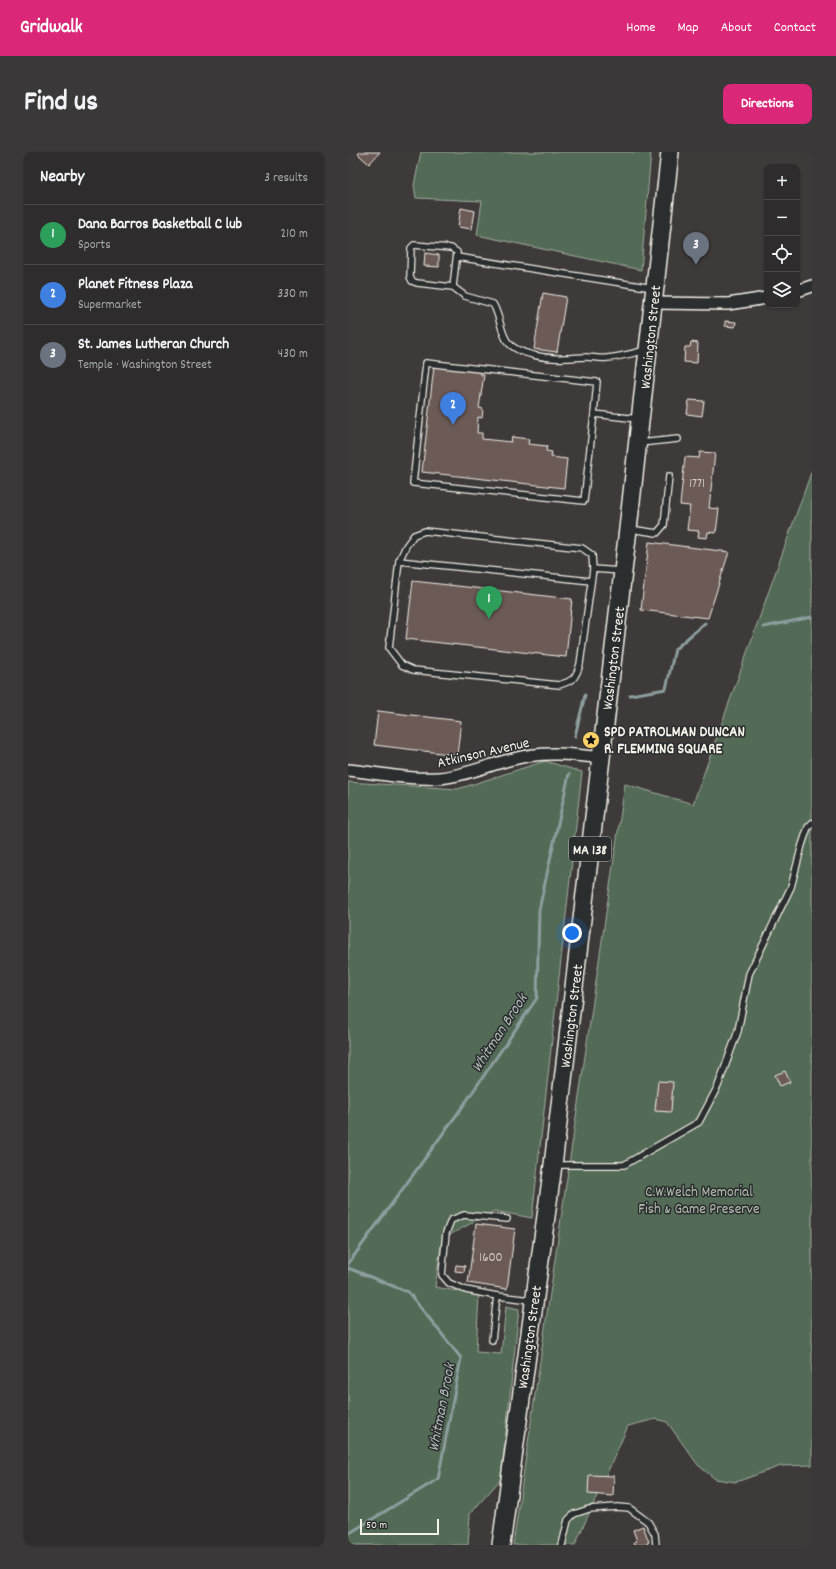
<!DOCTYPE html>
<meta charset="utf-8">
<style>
body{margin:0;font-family:Dekko,sans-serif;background:#3a3838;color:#f1f3f6}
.controls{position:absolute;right:12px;top:12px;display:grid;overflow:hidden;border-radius:8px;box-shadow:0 1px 3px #0004}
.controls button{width:36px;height:36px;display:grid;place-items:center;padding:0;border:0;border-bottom:1px solid #494848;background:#2e2c2c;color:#f1f3f6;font:20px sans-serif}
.scale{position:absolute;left:12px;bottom:10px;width:79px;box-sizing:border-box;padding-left:4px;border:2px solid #f4f1e8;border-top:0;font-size:11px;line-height:14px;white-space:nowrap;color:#f4f1e8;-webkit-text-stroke:3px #2a2d2e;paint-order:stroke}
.you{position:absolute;left:224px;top:781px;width:14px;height:14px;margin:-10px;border:3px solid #fff;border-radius:50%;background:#1a73e8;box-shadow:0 0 0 6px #1a73e833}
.badge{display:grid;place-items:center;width:26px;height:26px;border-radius:50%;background:#db2777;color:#fff;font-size:13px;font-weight:700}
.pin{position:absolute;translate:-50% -33px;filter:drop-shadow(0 1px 2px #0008)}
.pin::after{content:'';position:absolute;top:21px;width:14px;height:12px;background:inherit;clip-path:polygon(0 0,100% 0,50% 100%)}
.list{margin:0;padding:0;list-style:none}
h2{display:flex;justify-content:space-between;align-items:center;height:52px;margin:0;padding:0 16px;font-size:17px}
h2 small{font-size:13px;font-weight:400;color:#a7a7a9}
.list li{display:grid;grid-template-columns:26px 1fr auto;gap:12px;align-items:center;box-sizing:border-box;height:60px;padding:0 16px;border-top:1px solid #494848}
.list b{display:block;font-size:15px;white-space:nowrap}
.list p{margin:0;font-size:13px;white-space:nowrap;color:#a7a7a9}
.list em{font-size:13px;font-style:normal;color:#a7a7a9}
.icon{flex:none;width:22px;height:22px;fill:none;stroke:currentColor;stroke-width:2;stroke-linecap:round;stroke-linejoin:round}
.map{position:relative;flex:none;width:464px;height:1393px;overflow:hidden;border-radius:8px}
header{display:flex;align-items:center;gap:24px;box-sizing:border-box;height:56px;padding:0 20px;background:#db2777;color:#fff}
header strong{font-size:19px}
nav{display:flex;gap:22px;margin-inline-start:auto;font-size:14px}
.intro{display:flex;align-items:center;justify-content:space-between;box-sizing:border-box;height:96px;padding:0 24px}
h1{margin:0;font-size:28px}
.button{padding:10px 18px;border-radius:8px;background:#db2777;color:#fff;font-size:14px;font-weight:700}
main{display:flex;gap:24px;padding:0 24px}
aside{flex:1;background:#2e2c2c;border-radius:8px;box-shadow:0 1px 3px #0004}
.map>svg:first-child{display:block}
.green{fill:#526a57;stroke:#a3aea0}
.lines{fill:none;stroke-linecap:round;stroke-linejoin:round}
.stream{stroke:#8e9e9f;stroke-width:3}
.building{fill:#6c5a57;stroke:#f4f1e8}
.lane-casing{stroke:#f4f1e8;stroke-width:8}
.street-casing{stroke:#f4f1e8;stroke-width:14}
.primary-casing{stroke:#f4f1e8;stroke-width:20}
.lane{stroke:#2a2d2e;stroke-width:5.5}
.street{stroke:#2a2d2e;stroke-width:11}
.primary{stroke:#2a2d2e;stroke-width:17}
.labels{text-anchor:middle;stroke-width:3;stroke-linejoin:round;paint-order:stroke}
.number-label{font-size:13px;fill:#d2cbc4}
.shield{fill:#2a2d2e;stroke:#b7b6b0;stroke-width:1}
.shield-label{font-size:14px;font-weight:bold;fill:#f4f1e8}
.street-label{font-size:15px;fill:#f4f1e8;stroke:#2a2d2e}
.poi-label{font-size:15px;font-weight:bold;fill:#f4f1e8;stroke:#2a2d2e;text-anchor:start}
.park-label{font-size:15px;fill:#b3bbae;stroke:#2a2d2e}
.water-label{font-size:16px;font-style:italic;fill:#b0b9b7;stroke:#2a2d2e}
</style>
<header>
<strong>Gridwalk</strong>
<nav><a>Home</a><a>Map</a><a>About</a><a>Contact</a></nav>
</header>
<div class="intro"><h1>Find us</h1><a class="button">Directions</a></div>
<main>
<aside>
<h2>Nearby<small>3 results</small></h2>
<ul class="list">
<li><span class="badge" style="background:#2e9e5b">1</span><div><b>Dana Barros Basketball C lub</b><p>Sports</p></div><em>210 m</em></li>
<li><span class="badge" style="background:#3f7fe0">2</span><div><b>Planet Fitness Plaza</b><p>Supermarket</p></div><em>330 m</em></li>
<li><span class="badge" style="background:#6b7280">3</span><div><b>St. James Lutheran Church</b><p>Temple · Washington Street</p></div><em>430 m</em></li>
</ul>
</aside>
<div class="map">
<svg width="464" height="1393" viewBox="0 0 464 1393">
<rect width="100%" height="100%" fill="#3e3a3a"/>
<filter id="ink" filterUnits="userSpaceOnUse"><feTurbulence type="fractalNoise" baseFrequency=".025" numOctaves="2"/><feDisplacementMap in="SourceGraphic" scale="8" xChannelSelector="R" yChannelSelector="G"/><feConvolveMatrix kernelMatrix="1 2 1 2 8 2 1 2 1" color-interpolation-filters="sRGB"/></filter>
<g filter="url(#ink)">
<g class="green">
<path d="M73 0H303L293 118 129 83 134 49 68 46 66 33Z"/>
<path d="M464 318V1313L433 1314 388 1330 367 1327 350 1313 319 1270 308 1267 280 1274 227 1393H165L277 632 345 652Z"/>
<path d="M197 609 234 620 184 1066 146 1059 94 1087 87 1135 131 1143 128 1200 153 1202 158 1154 171 1157 153 1327 122 1362 120 1393H0V630L110 637Z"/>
</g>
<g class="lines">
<g class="stream">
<path d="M416 475 464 465"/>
<path d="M282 543 318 537 327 497 357 471"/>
<path d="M227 584 237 543"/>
<path d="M0 1112 115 954 189 846 191 758 221 622"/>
<path d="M0 1116 60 1140 113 1206 90 1327 0 1382"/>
</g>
</g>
<g class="building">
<path d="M12 0H32L21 12 10 2Z"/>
<path d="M113 56 127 59 124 77 110 75Z"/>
<path d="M77 101 91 103V115L76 114Z"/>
<path d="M195 141 218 145 209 200 186 197Z"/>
<path d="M377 169 388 170 387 175 377 174Z"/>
<path d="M343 190 350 191 349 211 336 210 337 195H342Z"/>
<path d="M86 214 133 220V223H136L131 256 135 257 134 266 130 265 129 281H134V287L163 290 164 285 181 287 180 292 199 294 198 299 204 300 203 305 219 307 216 336 74 320Z"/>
<path d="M341 248 356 249 354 264 339 262Z"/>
<path d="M352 300 367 301 361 356 371 357 368 381 360 380 359 386 350 385 351 379 339 378 342 354 332 353 337 305 351 306Z"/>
<path d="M301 390 381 400 360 466 293 458Z"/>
<path d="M65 429 224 447 218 505 58 487Z"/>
<path d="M30 559 113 569 109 603 26 593Z"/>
<path d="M437 919 442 930 432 934 427 923Z"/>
<path d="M310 929 325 930 323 960 307 959Z"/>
<path d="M128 1072 167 1077 159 1137 120 1131Z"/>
<path d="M108 1113 117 1114 116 1120 107 1119Z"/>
<path d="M241 1323 266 1324 265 1344 240 1342Z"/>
<path d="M295 1374 301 1390 299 1391 300 1393H287L286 1390 289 1389 285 1378Z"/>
</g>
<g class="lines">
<g class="lane-casing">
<g id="lane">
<path d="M109 105 305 136"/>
<path d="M105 135 109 100 103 96 66 93 63 96 62 125 64 129 69 131 105 135 117 144 145 152C152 164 152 178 159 189 169 203 201 207 216 206 224 206 231 205 238 205 245 205 252 207 259 206 273 205 286 201 298 198"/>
<path d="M246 262 236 349 65 331 78 211 249 230 246 262 290 267"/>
<path d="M292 291 330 287"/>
<path d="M282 377 309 381 316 373 321 324"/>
<path d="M51 409 243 429"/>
<path d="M245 417 232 512C228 526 225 529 211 533L65 518 54 513 41 496 51 409 58 394 66 383 77 379 234 396 244 403 245 417 273 419"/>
<path d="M206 1013H276L351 970 370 934 390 879 401 822 443 735 454 693 460 675 464 671"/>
<path d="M149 1144 118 1138 101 1131 94 1123 98 1081 103 1068 116 1063 159 1067"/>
<path d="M144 1188 149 1144 184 1148"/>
<path d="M214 1393 220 1368 226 1362 241 1357 269 1355 281 1356 300 1370 307 1382 308 1393"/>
</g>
</g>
<g class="street-casing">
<g id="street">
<path d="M449 139 464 134"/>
<path d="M306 151 380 152 419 146"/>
<path d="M0 618C30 621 61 628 91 626 117 624 140 613 165 607 194 599 224 602 253 606"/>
</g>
</g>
<g class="primary-casing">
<path id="primary" d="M153 1393 205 1013 280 377 322 0"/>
</g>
<use href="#lane" class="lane"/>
<use href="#street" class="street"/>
<use href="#primary" class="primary"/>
</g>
</g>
<defs>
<g id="sight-disc" transform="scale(0.9)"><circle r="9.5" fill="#ffd166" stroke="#2a2d2e"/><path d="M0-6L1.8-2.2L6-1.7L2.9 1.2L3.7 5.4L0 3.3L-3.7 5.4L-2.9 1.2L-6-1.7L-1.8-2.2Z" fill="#111"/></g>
</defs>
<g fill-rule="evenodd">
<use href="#sight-disc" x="243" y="588"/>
</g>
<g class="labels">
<g class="number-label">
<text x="349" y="335">1771</text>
<text x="143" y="1109">1600</text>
</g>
<rect class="shield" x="221" y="685" width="42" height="24" rx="3"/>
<g class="shield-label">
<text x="242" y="702">MA 138</text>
</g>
<g class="street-label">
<text transform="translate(302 185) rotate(-84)" y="5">Washington Street</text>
<text transform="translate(265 506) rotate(-83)" y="5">Washington Street</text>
<text transform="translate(135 600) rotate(-13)" y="5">Atkinson Avenue</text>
<text transform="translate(223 864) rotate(-83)" y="5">Washington Street</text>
<text transform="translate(181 1185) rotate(-82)" y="5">Washington Street</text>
</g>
<g class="poi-label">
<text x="256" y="584">SPD PATROLMAN DUNCAN<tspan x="256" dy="17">R. FLEMMING SQUARE</tspan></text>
</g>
<g class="park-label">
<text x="351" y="1044">C.W.Welch Memorial<tspan x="351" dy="17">Fish &amp; Game Preserve</tspan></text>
</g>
<g class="water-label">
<text transform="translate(150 880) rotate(-57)" y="6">Whitman Brook</text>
<text transform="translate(92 1255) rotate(-79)" y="6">Whitman Brook</text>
</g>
</g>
</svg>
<div class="controls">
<button>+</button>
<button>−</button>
<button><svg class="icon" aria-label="locate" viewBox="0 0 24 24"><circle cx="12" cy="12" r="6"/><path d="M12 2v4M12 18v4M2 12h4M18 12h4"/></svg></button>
<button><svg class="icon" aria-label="layers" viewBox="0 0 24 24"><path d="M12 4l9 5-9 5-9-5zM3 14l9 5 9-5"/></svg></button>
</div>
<div class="scale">50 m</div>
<div class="you"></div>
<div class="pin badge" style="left:141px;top:467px;background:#2e9e5b">1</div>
<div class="pin badge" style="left:105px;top:273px;background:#3f7fe0">2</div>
<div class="pin badge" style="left:348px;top:113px;background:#6b7280">3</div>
</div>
</main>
